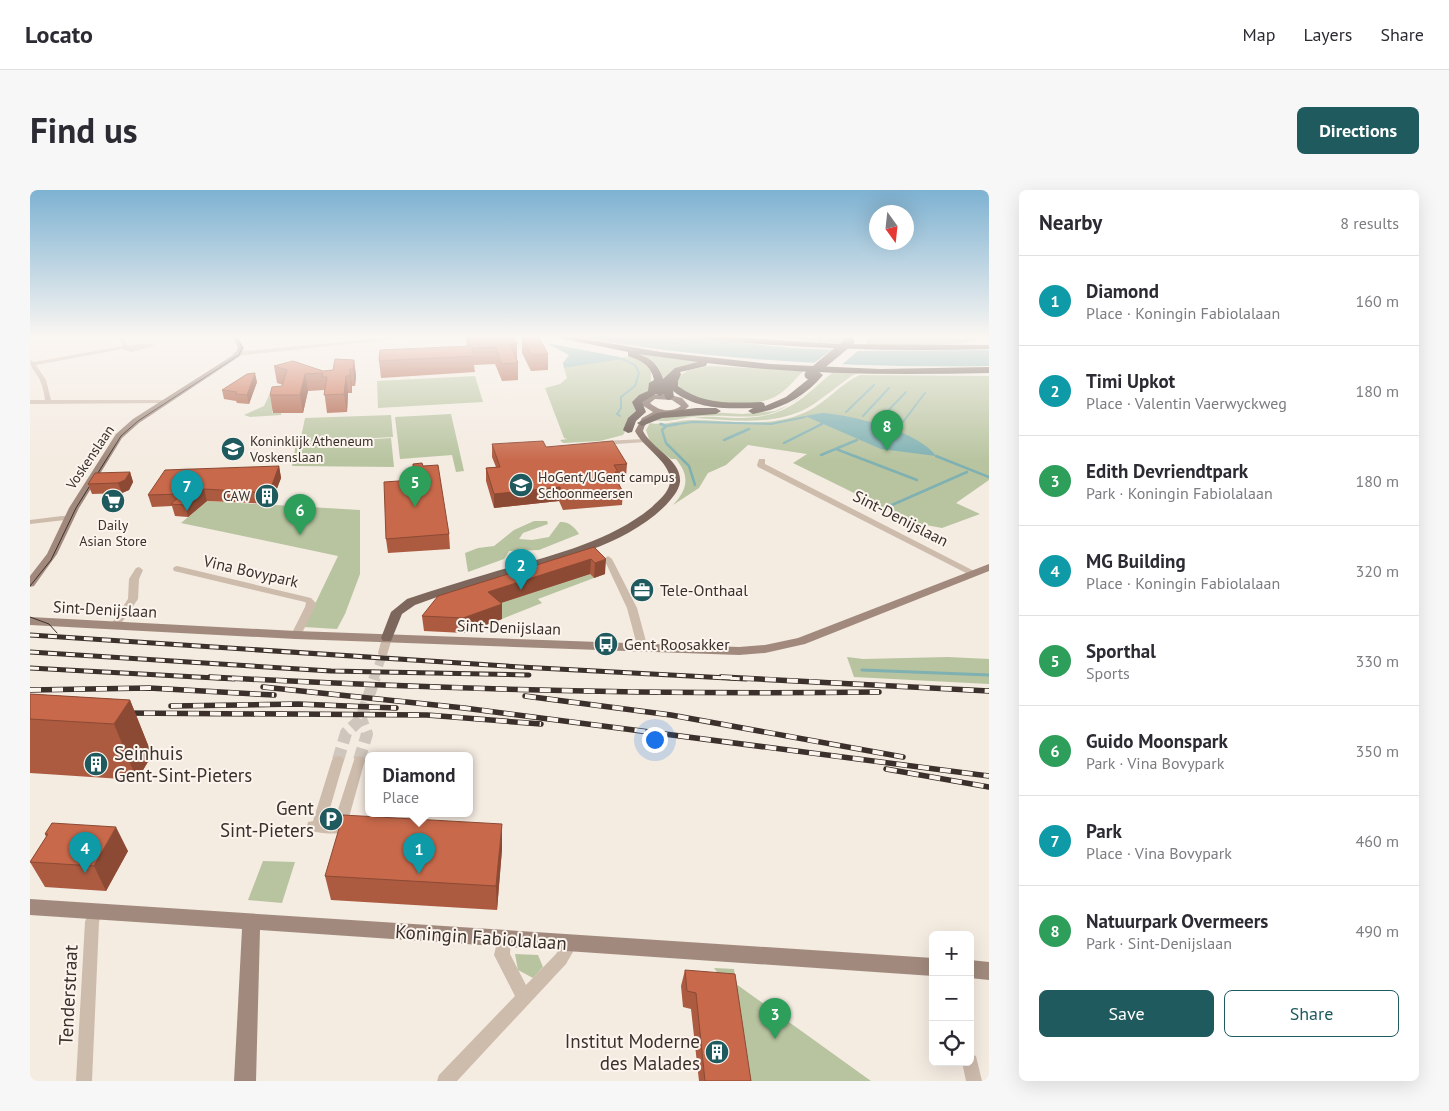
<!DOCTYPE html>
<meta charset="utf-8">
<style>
body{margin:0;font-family:"PT Sans",sans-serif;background:#f7f7f7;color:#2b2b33}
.controls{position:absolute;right:15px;bottom:15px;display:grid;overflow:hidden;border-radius:8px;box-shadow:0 5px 20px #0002}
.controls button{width:45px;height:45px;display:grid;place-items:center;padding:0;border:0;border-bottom:1px solid #e1e1e2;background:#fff;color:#2b2b33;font:25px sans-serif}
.compass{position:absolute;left:839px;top:15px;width:45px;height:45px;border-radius:50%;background:#fff;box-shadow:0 5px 20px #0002;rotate:165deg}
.you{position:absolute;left:624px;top:549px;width:18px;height:18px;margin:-12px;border:4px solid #fff;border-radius:50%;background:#1a73e8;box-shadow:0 0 0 8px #1a73e833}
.badge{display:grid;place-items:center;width:32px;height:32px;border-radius:50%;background:#1f5a5e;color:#fff;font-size:16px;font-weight:700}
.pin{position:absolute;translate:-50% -41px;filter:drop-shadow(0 1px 2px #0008)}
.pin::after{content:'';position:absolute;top:26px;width:18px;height:15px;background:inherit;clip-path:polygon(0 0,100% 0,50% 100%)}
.popup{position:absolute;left:335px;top:562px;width:108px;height:65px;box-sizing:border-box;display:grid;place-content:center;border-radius:8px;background:#fff;filter:drop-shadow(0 1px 4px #0005);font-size:16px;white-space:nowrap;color:#7c7c81}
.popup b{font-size:19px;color:#2b2b33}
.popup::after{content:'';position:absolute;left:50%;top:100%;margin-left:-10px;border:10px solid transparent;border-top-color:#fff}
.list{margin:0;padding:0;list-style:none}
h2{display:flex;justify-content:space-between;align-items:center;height:65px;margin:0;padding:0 20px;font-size:21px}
h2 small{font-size:16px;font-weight:400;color:#7c7c81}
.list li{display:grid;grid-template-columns:32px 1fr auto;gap:15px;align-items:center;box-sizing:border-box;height:90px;padding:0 20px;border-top:1px solid #e1e1e2}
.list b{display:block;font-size:19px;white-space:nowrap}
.list p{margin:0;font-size:16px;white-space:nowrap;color:#7c7c81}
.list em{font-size:16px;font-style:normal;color:#7c7c81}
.actions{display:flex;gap:10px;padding:15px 20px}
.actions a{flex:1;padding:11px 0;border:1px solid #1f5a5e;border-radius:8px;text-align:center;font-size:18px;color:#1f5a5e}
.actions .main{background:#1f5a5e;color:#fff}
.icon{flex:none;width:28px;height:28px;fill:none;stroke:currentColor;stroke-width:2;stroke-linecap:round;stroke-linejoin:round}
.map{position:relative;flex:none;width:959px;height:891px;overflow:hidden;border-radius:8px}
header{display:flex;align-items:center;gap:30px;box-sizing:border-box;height:70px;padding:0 25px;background:#fff;border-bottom:1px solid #e1e1e2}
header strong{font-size:24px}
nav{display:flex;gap:28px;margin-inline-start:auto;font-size:18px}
.intro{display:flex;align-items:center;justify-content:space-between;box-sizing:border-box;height:120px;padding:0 30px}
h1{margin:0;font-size:35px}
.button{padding:12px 22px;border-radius:8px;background:#1f5a5e;color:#fff;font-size:18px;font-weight:700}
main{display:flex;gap:30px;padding:0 30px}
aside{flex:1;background:#fff;border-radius:8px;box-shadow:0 5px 20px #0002}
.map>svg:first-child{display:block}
.green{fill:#b8c4a0}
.water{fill:#7fb0b2}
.pier{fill:#f4ebe1}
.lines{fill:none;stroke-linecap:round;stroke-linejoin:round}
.stream-far2{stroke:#7fb0b2;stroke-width:2}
.stream-far1{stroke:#7fb0b2;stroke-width:2.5}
.stream{stroke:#7fb0b2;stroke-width:3}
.street-tunnel-far1{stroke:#cfc6bd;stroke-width:9;stroke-dasharray:9 5;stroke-linecap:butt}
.street-tunnel{stroke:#cfc6bd;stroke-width:12;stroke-dasharray:12 6;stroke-linecap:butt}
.street{fill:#cdbbac;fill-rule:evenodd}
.secondary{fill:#a18a7d;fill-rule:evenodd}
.primary{fill:#7d675c;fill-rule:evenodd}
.highway{fill:#5c4a42;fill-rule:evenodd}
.tram{stroke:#3b302b;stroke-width:1}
.rail-far1-casing{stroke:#3b302b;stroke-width:5}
.rail-casing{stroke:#3b302b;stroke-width:5.5}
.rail-far1{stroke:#fbf5ee;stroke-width:3;stroke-dasharray:9;stroke-linecap:butt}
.rail{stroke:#fbf5ee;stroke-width:4;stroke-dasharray:11;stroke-linecap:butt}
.highway-bridge{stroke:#5c4a42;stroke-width:9}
.wall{fill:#ac5a40}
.shaded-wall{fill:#8c4a34}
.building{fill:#c8694b;stroke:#8c4a34}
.labels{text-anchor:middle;stroke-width:4;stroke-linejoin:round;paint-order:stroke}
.far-poi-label{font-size:14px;fill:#3b302b;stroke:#fbf5ee;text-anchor:start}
.far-street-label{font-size:14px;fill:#3b302b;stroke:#fbf5ee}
.street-label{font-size:16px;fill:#3b302b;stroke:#fbf5ee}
.poi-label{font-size:16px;fill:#3b302b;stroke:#fbf5ee;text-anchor:start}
.near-poi-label{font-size:19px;fill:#3b302b;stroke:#fbf5ee;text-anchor:end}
.near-street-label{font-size:19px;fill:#3b302b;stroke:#fbf5ee}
</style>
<header>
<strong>Locato</strong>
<nav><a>Map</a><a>Layers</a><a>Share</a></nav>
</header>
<div class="intro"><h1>Find us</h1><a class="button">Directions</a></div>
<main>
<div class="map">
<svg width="959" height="891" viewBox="0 0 959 891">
<rect width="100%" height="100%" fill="#f4ebe1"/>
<g class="green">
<path d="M744 146H819L818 149 809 154 767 151Z"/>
<path d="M840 146H954C943 159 856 154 835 154Z"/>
<path d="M604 163 677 173 642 181 632 192C633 173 619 169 604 163Z"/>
<path d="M601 166 616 174 621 180V200L593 245 570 251 533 253 530 250 537 249 534 248 515 198 530 194 537 188 534 178Z"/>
<path d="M680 176 774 181C764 189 756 203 740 209 718 218 656 215 646 191L649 186 659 180Z"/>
<path d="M803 182 829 183 823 185C808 195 794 208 779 217 744 237 702 230 664 228 679 225 696 228 711 228 757 227 770 210 803 182Z"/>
<path d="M830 185 959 186V290L926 313 950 324 912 338 885 333 763 273 777 264 718 255 696 275 678 283 669 298 643 315C658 299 660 286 646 269H641L620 252 616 240 620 233C634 236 648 230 662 230 701 230 739 239 776 222 796 213 811 193 830 185Z"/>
<path d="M445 186 453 212 348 218 347 191Z"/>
<path d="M242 203 244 215 242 223H251V225L220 227 214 225 234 216 239 205Z"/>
<path d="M775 203C737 236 717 224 673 226 656 226 639 234 623 230L627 228 678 222 712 224 745 221 759 215Z"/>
<path d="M421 224 434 281 426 282 422 265 370 269 365 227Z"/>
<path d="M361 225 363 247 270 252 275 228Z"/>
<path d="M361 248 364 277 262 276 266 254Z"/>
<path d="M177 311 330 320V384L315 424 307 439 274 437 308 366 151 333Z"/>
<path d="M504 331H517L518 334 493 343 489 349 502 350 519 347 530 332C538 331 545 337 549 344L509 360 479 361 474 369 438 382 435 363 448 358 464 356 484 340Z"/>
<path d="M560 384 564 388 508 409 512 413 472 429 467 425 423 428Z"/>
<path d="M817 467 833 469 918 467 959 469V494L824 487Z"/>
<path d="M233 671 265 672 252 713 218 710Z"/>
<path d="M485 764 508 765 513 777 503 788 488 780Z"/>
<path d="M684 778 704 779 706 794 841 891H712L700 800Z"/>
</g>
<g class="water">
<path d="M541 146H636L762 158 833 161 959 160V176C819 178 680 170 541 146Z"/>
<path d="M516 153 590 167 592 169 534 178 533 173 539 165Z"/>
<path d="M792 223C822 225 888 241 906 266L851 259 775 226Z"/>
</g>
<path class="pier" d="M804 158 830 159 808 178 780 176Z"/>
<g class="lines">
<g class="stream-far2">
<path d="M789 146 790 151"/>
<path d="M816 222 844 195"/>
<path d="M590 226 587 224 591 218V207L605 196 609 183 605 175 592 169"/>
<path d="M833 226 859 198"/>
<path d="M849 230 876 202"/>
<path d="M630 234 634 235"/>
<path d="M867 234 873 232 895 203"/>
<path d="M640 235 663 232 741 234 775 227"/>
<path d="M789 235 792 234"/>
</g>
<g class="stream-far1">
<path d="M631 234 636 236 648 234"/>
<path d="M636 236 632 240 636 253 659 276 665 295"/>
<path d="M694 250 719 239"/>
<path d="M754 253 792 234"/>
<path d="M806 259 887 290"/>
<path d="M791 265 827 250"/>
<path d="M906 266 959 287"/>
<path d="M855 318 937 282"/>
</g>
<path class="stream" d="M832 480 959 485"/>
<path class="street-tunnel-far1" d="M344 489 353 463"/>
<g class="street-tunnel">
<path d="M308 570 316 543 331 529 345 487"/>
<path d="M329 570 337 544 331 529"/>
</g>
<g class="street">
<path d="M82 146C91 146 94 149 98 156L116 153 125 156 101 162 92 159 6 175 16 190 21 210H131L133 211V213L0 214V210H15C14 201 12 193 7 185 4 180 0 177 0 170L4 172 93 156 90 151Z"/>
<path d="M374 146H395L205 166 202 164 205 162Z"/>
<path d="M614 249 617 251 616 252 572 255 569 253 572 251Z"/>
<path d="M729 269H735V274L948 383 943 386 940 385 728 277 727 275Z"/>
<path d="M32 326H35V330L0 334V330Z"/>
<path d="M578 366 582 369 607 418 618 459 617 461H609L608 459 597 418 574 369Z"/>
<path d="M147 376 281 408 286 413 285 417 270 447H262L261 445 275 417 276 413 275 412 144 381 143 379 144 377Z"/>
<path d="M109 377 113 380 109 389 108 409 88 438H82L80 436 98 409 99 389 106 378Z"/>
<path d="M357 445 362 448 357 465H349L348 463 352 448Z"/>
<path d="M308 566 312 567 314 570 296 632H304L325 567 329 566 333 567 335 570 316 638 314 642C304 645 288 643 278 640L277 636 278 632 283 631 302 570 304 567Z"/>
<path d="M65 715 70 717 72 721 69 732 62 891H46L55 732 60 717Z"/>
<path d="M474 742 479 744 481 749 480 764 496 795 526 764 536 748 541 746 546 748 548 753 536 774 427 891H407L409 885 485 806 464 765 469 744Z"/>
<path d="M940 864 946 866 952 891H936L932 872H940Z"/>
</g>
<g class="secondary">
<path d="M202 146H208L214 158 210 166 109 233 92 248 49 318 27 364 4 396 0 397V386L17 364 39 318 86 244 103 229 205 164 208 158Z"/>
<path d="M959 374V381L775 454 735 463 709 465 266 449 0 435V427L266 441 709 457 735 455 768 448Z"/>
<path d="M0 709 903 768V786L230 740 226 891H204L212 739 0 725Z"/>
<path d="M940 770 959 772V790L940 788Z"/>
</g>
<path class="primary" d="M636 204 652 208 659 216C646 231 619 218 613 241 622 259 652 270 650 292 649 301 641 309 636 315 592 359 522 371 465 389 438 397 412 405 385 415L372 424 361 451H353L351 448 361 422 377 409C403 400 430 392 457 384 513 367 576 355 622 317 629 310 638 303 640 293 643 273 613 258 605 241L612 228 623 222 612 215V211L620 205ZM625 209 642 210 651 216C641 223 629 221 620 213Z"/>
<g class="highway">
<path d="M520 146H537L631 162 740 174 850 179 959 177V183C865 185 770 185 677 173L676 176 650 182 651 184 648 191V196C673 215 701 213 731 212L734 213 735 216 756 207 786 183 789 182 793 185C775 207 751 219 723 224L718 221 723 218C695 219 666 219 643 201L644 207 639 210 636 209 634 204 630 206 626 204 612 212 616 222 606 231 602 242 598 243 593 240 598 228 606 221 602 212 609 205 618 201 619 193 624 190C621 175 612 171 598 166V162ZM608 164 668 172 645 178 633 189C629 175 621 168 608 164Z"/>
<path d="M657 146H686L810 154 959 155V159C859 162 760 158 661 148Z"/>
<path d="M666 218H686L691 221 686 224 632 228 612 236 607 233 627 223Z"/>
</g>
<g class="tram">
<path d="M0 396 21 370 46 318 91 246 108 231 209 165 212 158 206 146"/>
<path d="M0 427 19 434 27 443"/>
</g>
<g class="rail-far1-casing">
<g id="rail-far1">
<path d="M0 445 490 477 716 489"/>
<path d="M0 462 301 481 499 485"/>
<path d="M0 478 204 489"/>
</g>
</g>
<g class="rail-casing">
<g id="rail">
<path d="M180 487C403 499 626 505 849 502"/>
<path d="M691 487 959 501"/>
<path d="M233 497 434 518 959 586"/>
<path d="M0 500 119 498 244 505"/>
<path d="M495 506 641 525 873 567"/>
<path d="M141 516 268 514 366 518"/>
<path d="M92 523 397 525 511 534"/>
<path d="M856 579 959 597"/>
</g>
</g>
<use href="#rail-far1" class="rail-far1"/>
<use href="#rail" class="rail"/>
<path class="highway-bridge" d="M779 185 820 151"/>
</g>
<g class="wall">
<path d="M436 146 487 154V169L488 173V190L472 191 465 174 444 175 445 182 351 188 349 171 437 156Z"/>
<path d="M492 147 518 164V180L501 181 492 163Z"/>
<path d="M324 170 326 186 325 196H322V203H318L317 222 297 223 294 200 278 201 273 223H243L240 205 252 196 253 195 247 193 244 176 293 181 303 180Z"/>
<path d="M227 192 219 214 207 213 206 211 194 209 192 200Z"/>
<path d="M462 254 516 257 597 274 596 287 588 288V292L593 302 592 315 533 320 529 311 464 318 456 291V278L466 277 462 267Z"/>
<path d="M249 276 251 288 241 314 177 311 158 327 145 326 142 316 122 317 118 305Z"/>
<path d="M393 276 419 344 420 359 358 363 356 349 382 290 381 278Z"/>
<path d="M100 282 103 292 99 300 92 303 62 304 58 294Z"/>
<path d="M564 357 575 384 564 388 560 384 471 413 472 414V429L434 443 394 441 392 426Z"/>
<path d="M0 504 100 510 122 565 107 590 0 583Z"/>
<path d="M22 633 98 661 76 701 15 697 0 672 16 647 15 644Z"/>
<path d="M472 659 467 720 301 710 295 686Z"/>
<path d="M655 780 721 891H669L661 819 653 817 651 796Z"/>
</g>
<g class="shaded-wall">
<path d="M324 170 326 186 325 196 323 179Z"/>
<path d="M320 179 322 196V203L320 186Z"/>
<path d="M225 183 227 192 219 214 217 205Z"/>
<path d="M275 184 278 201 273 223 270 205Z"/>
<path d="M316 186 318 203 317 222 314 204Z"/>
<path d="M249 276 251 288 241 314 239 303Z"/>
<path d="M100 282 103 292 99 300 92 303 88 293Z"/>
<path d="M530 297 529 311 464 318V304Z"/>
<path d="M174 299 177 311 158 327 155 315Z"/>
<path d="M561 369 560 384 458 417V402Z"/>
<path d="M576 369 575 384 564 388 565 373Z"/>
<path d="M472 414V429L434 443 433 428Z"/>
<path d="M100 510 122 565 107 590 84 534Z"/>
<path d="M472 634V659L467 720 466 696Z"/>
<path d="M86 637 98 661 76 701 64 676Z"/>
</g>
<g class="building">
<path d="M436 146H483L487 154H480L488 173 472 174 465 157 442 158 444 166 349 171 350 160 440 156Z"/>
<path d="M508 146 518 164 501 165 492 147Z"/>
<path d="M305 169 324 170 323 179H320V186H316L314 204 294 205 297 187H292L293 183 275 184 270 205H240L242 197 252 196 257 180 244 176 263 171 293 181 303 180Z"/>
<path d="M225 183 217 205 205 204 207 202 192 200 217 184Z"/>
<path d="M513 251 516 257 583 251 597 274 584 275 588 282H585L588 288 586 289 593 302 534 306 530 297 464 304 456 278 470 277 462 254Z"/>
<path d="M392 273 393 276 408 275 419 344 356 349 354 292 383 290 381 278H383V274Z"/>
<path d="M249 276 239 303 174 299 155 315 141 314 152 304 118 305 135 280Z"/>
<path d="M100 282 95 290 88 293 58 294 65 283Z"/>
<path d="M564 357 576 369 565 373 561 369 458 402 472 414 433 428 392 426 408 406Z"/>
<path d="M0 504 100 510 84 534 0 529Z"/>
<path d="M313 625 472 634 466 696 295 686Z"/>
<path d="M22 633 86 637 64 676 0 672 18 644H15Z"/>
<path d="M655 780 705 784 721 891H675L666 803 657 801Z"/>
</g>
<linearGradient id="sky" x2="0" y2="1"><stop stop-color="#7eb2d2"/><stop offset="0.54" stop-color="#faf6f2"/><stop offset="1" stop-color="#faf6f2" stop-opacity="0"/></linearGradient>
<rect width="959" height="271" fill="url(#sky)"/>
<defs>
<g id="school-disc" transform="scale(1.25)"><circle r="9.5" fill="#1f5a5e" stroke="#fbf5ee"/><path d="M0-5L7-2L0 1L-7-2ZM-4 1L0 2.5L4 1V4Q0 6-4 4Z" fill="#fff"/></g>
<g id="university-disc" transform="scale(1.25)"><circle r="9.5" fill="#1f5a5e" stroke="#fbf5ee"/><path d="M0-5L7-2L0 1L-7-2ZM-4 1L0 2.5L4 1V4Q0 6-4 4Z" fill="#fff"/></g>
<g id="building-disc" transform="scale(1.25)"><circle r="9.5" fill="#1f5a5e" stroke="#fbf5ee"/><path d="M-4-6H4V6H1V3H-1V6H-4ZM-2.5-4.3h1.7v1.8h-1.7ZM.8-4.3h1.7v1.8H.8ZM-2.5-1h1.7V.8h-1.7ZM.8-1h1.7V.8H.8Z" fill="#fff"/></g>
<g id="supermarket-disc" transform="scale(1.25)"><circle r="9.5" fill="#1f5a5e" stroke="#fbf5ee"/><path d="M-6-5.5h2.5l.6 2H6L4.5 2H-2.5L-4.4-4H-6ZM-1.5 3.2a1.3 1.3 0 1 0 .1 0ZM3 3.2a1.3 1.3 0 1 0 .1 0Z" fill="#fff"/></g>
<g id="office-disc" transform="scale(1.25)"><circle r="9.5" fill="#1f5a5e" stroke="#fbf5ee"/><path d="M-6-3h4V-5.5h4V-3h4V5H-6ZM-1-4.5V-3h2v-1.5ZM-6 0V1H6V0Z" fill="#fff"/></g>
<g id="bus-disc" transform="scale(1.25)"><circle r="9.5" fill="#1f5a5e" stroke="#fbf5ee"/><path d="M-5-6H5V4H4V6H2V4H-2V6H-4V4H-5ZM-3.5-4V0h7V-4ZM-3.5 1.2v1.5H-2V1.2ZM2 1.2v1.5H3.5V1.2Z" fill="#fff"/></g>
<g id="parking-disc" transform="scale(1.25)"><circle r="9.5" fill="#1f5a5e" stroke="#fbf5ee"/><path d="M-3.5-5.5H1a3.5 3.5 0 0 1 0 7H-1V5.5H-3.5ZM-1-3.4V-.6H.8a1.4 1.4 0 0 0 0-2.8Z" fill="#fff"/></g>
</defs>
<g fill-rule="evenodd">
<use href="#school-disc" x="203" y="259"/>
<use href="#university-disc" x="491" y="295"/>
<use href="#building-disc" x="237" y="306"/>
<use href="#supermarket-disc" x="83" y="311"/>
<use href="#office-disc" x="612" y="400"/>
<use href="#bus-disc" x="576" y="454"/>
<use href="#building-disc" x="66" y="574"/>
<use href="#parking-disc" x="301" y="629"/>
<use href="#building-disc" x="687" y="862"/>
</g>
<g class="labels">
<g class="far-poi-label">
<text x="220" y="256">Koninklijk Atheneum<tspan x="220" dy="16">Voskenslaan</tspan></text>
<text x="508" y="292">HoGent/UGent campus<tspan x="508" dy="16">Schoonmeersen</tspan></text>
<text x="220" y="311" text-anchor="end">CAW</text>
<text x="83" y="340" text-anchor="middle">Daily<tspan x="83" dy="16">Asian Store</tspan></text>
</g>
<g class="far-street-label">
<text transform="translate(60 267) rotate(-56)" y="5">Voskenslaan</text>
</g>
<g class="street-label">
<text transform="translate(871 328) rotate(27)" y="6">Sint-Denijslaan</text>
<text transform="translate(221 381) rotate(13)" y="6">Vina Bovypark</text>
<text transform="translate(75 419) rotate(3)" y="6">Sint-Denijslaan</text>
<text transform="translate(479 437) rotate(2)" y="6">Sint-Denijslaan</text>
</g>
<g class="poi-label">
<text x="630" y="406">Tele-Onthaal</text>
<text x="594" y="460">Gent Roosakker</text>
</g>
<g class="near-poi-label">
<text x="84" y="570" text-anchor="start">Seinhuis<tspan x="84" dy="22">Gent-Sint-Pieters</tspan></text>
<text x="284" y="625">Gent<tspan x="284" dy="22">Sint-Pieters</tspan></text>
<text x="670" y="858">Institut Moderne<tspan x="670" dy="22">des Malades</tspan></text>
</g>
<g class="near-street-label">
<text transform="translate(451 747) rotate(4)" y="7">Koningin Fabiolalaan</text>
<text transform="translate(38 805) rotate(-87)" y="7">Tenderstraat</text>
</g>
</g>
</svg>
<div class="controls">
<button>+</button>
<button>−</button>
<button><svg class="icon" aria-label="locate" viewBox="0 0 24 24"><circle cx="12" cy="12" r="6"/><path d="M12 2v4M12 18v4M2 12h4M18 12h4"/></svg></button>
</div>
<svg class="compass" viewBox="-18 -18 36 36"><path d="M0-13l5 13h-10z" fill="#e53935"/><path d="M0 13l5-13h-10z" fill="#7c7c81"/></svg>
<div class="you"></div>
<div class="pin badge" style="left:389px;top:684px;background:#0f9aa8">1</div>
<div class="popup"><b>Diamond</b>Place</div>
<div class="pin badge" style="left:491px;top:400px;background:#0f9aa8">2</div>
<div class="pin badge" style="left:745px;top:849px;background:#2e9e5b">3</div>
<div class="pin badge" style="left:55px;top:683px;background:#0f9aa8">4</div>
<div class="pin badge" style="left:385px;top:317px;background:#2e9e5b">5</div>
<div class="pin badge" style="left:270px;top:345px;background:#2e9e5b">6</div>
<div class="pin badge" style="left:157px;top:321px;background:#0f9aa8">7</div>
<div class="pin badge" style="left:857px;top:261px;background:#2e9e5b">8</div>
</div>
<aside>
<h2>Nearby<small>8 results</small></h2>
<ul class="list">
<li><span class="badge" style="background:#0f9aa8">1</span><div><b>Diamond</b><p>Place · Koningin Fabiolalaan</p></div><em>160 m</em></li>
<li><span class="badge" style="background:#0f9aa8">2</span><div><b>Timi Upkot</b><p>Place · Valentin Vaerwyckweg</p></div><em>180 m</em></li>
<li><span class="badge" style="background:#2e9e5b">3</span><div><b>Edith Devriendtpark</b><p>Park · Koningin Fabiolalaan</p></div><em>180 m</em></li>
<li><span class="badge" style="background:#0f9aa8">4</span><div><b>MG Building</b><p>Place · Koningin Fabiolalaan</p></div><em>320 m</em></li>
<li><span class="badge" style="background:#2e9e5b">5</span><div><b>Sporthal</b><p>Sports</p></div><em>330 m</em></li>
<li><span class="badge" style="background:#2e9e5b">6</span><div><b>Guido Moonspark</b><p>Park · Vina Bovypark</p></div><em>350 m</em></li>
<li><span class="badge" style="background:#0f9aa8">7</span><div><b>Park</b><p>Place · Vina Bovypark</p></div><em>460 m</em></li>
<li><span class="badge" style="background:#2e9e5b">8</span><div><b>Natuurpark Overmeers</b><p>Park · Sint-Denijslaan</p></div><em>490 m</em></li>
</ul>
<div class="actions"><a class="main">Save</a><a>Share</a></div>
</aside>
</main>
